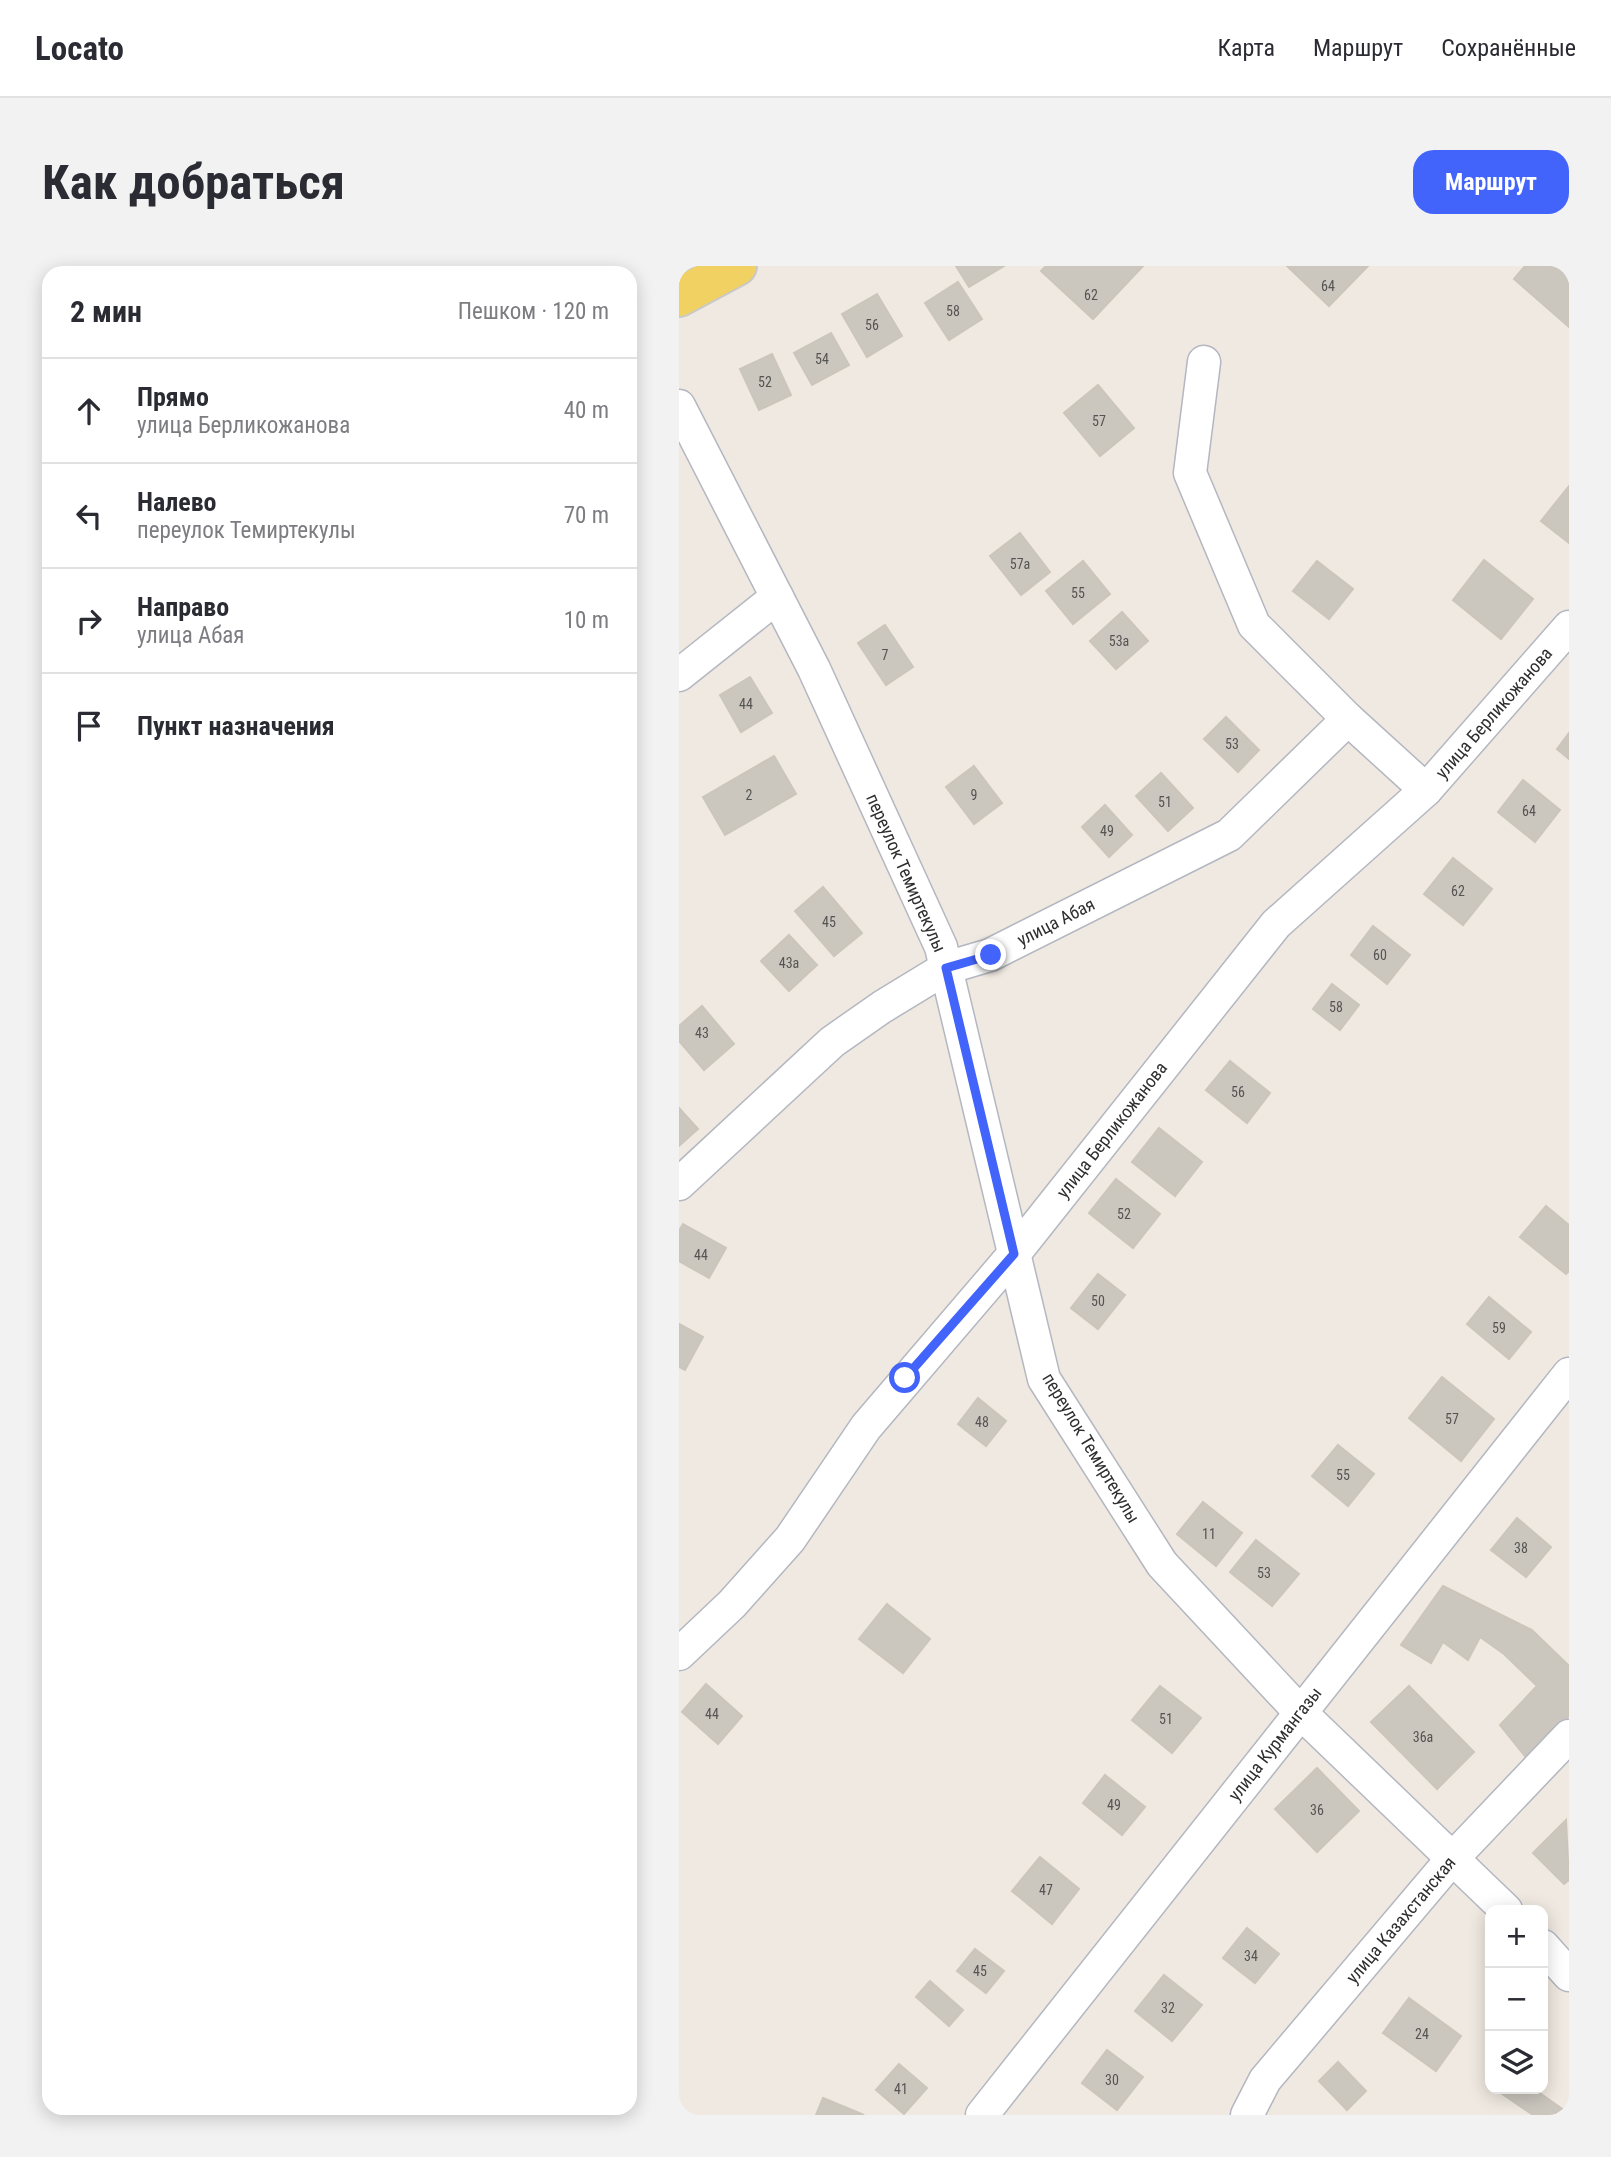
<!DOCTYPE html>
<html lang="ru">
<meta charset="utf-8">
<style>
body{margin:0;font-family:"Roboto Condensed",sans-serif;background:#f2f2f3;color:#2b2b33}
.controls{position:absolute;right:21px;bottom:21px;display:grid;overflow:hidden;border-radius:14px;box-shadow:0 4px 18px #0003}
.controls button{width:63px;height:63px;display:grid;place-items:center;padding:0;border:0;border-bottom:2px solid #e1e1e2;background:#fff;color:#2b2b33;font:35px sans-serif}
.stop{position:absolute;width:21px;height:21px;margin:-16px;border:5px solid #4264fb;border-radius:50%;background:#fff}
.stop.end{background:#4264fb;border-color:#fff;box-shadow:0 2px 7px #0008}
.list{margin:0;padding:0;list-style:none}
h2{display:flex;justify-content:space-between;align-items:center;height:91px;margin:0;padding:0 28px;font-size:30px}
h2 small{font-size:23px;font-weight:400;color:#7c7c81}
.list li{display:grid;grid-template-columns:46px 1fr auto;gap:21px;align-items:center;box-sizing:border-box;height:105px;padding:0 28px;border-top:2px solid #e1e1e2}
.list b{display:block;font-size:26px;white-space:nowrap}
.list p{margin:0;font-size:23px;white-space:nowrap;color:#7c7c81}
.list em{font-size:23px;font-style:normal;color:#7c7c81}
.icon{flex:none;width:38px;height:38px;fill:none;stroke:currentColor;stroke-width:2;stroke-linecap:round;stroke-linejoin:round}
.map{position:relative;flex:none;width:890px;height:1849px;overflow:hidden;border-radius:21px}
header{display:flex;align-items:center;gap:42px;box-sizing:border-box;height:98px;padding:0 35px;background:#fff;border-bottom:2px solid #e1e1e2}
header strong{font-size:33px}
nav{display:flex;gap:38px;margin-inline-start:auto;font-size:24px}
.intro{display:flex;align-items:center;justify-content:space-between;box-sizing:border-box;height:168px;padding:0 42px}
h1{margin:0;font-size:49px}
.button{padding:18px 32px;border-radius:21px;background:#4264fb;color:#fff;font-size:24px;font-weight:700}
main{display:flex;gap:42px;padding:0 42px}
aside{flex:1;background:#fff;border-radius:21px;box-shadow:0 4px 18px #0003}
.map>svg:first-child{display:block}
.building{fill:#cbc7bf;stroke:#cbc5ba;stroke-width:2}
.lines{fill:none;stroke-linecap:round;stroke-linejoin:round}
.minor-casing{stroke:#b4b7c1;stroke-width:35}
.major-casing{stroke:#c9c9c9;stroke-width:42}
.minor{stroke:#fff;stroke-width:32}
.major{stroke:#f2d163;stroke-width:38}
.route{stroke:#4264fb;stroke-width:9}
.labels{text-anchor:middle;stroke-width:5;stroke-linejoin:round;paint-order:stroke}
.number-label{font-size:14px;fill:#555452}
.street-label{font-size:18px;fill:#2e2e2e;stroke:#fff}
</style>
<header>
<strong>Locato</strong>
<nav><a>Карта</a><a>Маршрут</a><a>Сохранённые</a></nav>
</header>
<div class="intro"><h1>Как добраться</h1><a class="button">Маршрут</a></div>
<main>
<aside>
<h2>2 мин<small>Пешком · 120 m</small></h2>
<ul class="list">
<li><svg class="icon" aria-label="ahead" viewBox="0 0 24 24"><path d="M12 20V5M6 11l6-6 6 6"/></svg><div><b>Прямо</b><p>улица Берликожанова</p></div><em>40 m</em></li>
<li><svg class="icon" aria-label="left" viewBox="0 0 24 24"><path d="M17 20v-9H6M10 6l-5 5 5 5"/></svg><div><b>Налево</b><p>переулок Темиртекулы</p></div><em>70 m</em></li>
<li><svg class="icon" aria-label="right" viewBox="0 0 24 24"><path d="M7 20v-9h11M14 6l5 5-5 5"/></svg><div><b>Направо</b><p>улица Абая</p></div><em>10 m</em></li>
<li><svg class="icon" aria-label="arrive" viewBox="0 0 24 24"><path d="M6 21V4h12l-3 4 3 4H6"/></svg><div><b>Пункт назначения</b></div></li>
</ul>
</aside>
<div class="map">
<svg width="890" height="1849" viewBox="0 0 890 1849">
<rect width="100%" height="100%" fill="#efe9e1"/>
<g class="building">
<path d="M277 0H325L290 21Z"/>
<path d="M367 0H464L414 53 362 5Z"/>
<path d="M608 0H689L650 40Z"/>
<path d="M846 0H890V61L835 13Z"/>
<path d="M279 16 303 53 270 74 246 37Z"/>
<path d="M198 28 223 70 188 91 163 48Z"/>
<path d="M152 67 170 99 133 119 115 87Z"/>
<path d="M93 88 112 129 80 144 61 103Z"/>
<path d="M419 119 455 162 421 190 385 147Z"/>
<path d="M890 220V277L862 255Z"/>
<path d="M341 267 371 306 342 329 311 290Z"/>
<path d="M805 294 854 333 822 373 774 334Z"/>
<path d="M404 295 431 328 394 358 367 325Z"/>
<path d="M638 295 674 323 650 353 614 325Z"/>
<path d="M443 346 469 375 437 403 411 375Z"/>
<path d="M206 359 234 401 207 419 179 377Z"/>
<path d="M71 411 93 447 62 466 41 429Z"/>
<path d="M547 451 580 484 559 506 525 473Z"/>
<path d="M890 467V493L878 483Z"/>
<path d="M95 490 117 528 46 569 24 531Z"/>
<path d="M295 500 323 537 295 558 267 521Z"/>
<path d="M482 507 514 542 489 565 457 530Z"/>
<path d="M844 514 881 544 856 576 819 546Z"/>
<path d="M426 539 453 569 430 591 403 561Z"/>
<path d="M774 592 813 623 784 659 745 628Z"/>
<path d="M144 621 183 667 155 690 116 645Z"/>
<path d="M694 660 731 689 708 718 672 689Z"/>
<path d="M110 669 138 699 110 725 82 695Z"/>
<path d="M653 718 680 739 661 764 634 743Z"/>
<path d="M23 740 55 778 25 804 0 775V760Z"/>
<path d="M551 795 591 827 568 857 527 824Z"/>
<path d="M0 842 19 863 0 880Z"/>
<path d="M480 862 523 896 496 930 453 896Z"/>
<path d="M437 913 481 948 454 982 410 947Z"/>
<path d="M867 940 890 959V1005L887 1008 841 971Z"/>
<path d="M4 958 47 982 30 1012 0 995V965Z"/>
<path d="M419 1008 446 1029 419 1063 392 1042Z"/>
<path d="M810 1031 852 1066 830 1093 788 1058Z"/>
<path d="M0 1058 24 1071 6 1104 0 1101Z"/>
<path d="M763 1111 815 1153 782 1195 730 1152Z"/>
<path d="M299 1132 327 1155 307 1180 279 1158Z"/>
<path d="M659 1179 695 1208 669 1240 633 1210Z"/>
<path d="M524 1236 563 1267 537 1300 498 1268Z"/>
<path d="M838 1252 872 1281 847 1311 812 1284Z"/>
<path d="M577 1274 620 1308 593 1340 551 1306Z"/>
<path d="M764 1320 853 1364 890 1400V1450L849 1494 821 1459 858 1420 825 1388 801 1371 789 1394 764 1376 752 1397 722 1379Z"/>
<path d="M208 1338 251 1373 224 1407 180 1373Z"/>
<path d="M27 1418 63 1450 39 1478 3 1446Z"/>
<path d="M481 1420 522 1452 493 1487 453 1454Z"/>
<path d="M730 1420 795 1486 758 1523 692 1456Z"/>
<path d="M638 1502 680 1545 638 1586 596 1543Z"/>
<path d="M426 1509 466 1541 443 1569 404 1537Z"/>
<path d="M887 1554 890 1614 885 1618 854 1587Z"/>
<path d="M361 1591 400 1623 373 1658 333 1625Z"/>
<path d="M568 1662 600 1688 576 1717 544 1692Z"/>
<path d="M296 1683 325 1705 307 1727 278 1705Z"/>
<path d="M485 1709 523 1739 493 1775 456 1745Z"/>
<path d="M251 1715 284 1744 270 1760 237 1731Z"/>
<path d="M730 1732 782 1770 757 1805 704 1767Z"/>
<path d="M428 1784 464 1811 438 1844 403 1817Z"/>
<path d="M659 1796 687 1825 668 1844 640 1815Z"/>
<path d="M220 1798 248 1822 225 1848 197 1824Z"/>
<path d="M816 1823H855L889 1847 854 1849Z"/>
<path d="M144 1832 185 1849H137Z"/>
</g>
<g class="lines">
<g class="minor-casing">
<g id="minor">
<path d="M525 96 511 207 575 359 669 453"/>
<path d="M0 140 135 403 262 681 365 1113 483 1298 621 1446 827 1644"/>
<path d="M0 409 98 331"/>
<path d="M0 918 153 776 203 741 267 702 311 689 550 569 669 453 747 524"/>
<path d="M0 1388 53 1338 111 1273 187 1161 335 988 597 658 747 524 890 361"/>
<path d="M864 1680 890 1709"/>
<path d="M303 1849 890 1108"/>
<path d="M568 1849 586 1814 773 1593 890 1470"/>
</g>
</g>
<g class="major-casing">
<path id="major" d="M0 31 58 0"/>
</g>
<use href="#minor" class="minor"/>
<use href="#major" class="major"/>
</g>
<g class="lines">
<path class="route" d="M226 1112 335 988 267 702 312 689"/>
</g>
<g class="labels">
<g class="number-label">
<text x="649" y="25">64</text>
<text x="412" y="34">62</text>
<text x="274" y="50">58</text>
<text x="193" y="64">56</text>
<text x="143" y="98">54</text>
<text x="86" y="121">52</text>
<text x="420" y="160">57</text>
<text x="341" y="303">57а</text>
<text x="399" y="332">55</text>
<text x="440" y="380">53а</text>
<text x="206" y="394">7</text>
<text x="67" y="443">44</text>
<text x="553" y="483">53</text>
<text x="70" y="534">2</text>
<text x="295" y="534">9</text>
<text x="486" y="541">51</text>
<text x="850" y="550">64</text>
<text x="428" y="570">49</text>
<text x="779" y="630">62</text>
<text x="150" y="661">45</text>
<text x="701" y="694">60</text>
<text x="110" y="702">43а</text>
<text x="657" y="746">58</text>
<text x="23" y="772">43</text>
<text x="559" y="831">56</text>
<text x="445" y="953">52</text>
<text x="22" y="994">44</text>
<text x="419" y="1040">50</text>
<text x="820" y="1067">59</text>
<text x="773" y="1158">57</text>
<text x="303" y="1161">48</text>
<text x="664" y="1214">55</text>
<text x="530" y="1273">11</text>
<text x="842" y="1287">38</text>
<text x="585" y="1312">53</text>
<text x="33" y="1453">44</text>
<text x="487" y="1458">51</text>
<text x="744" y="1476">36а</text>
<text x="435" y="1544">49</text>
<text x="638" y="1549">36</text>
<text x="367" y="1629">47</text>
<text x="572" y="1695">34</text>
<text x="301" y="1710">45</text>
<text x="489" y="1747">32</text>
<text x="743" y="1773">24</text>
<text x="433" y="1819">30</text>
<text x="222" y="1828">41</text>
</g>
<g class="street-label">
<text transform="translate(815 447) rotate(-49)" y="6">улица Берликожанова</text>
<text transform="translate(227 607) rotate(66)" y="6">переулок Темиртекулы</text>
<text transform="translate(377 656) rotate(-27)" y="6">улица Абая</text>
<text transform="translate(433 864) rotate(-52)" y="6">улица Берликожанова</text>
<text transform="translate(412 1182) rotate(59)" y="6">переулок Темиртекулы</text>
<text transform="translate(596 1478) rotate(-52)" y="6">улица Курмангазы</text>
<text transform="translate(722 1654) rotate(-50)" y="6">улица Казахстанская</text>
</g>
</g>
</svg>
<div class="controls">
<button>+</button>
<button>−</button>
<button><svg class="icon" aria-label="layers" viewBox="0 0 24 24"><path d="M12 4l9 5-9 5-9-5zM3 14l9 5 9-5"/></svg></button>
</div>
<div class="stop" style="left:226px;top:1112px"></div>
<div class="stop end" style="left:312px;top:689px"></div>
</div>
</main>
